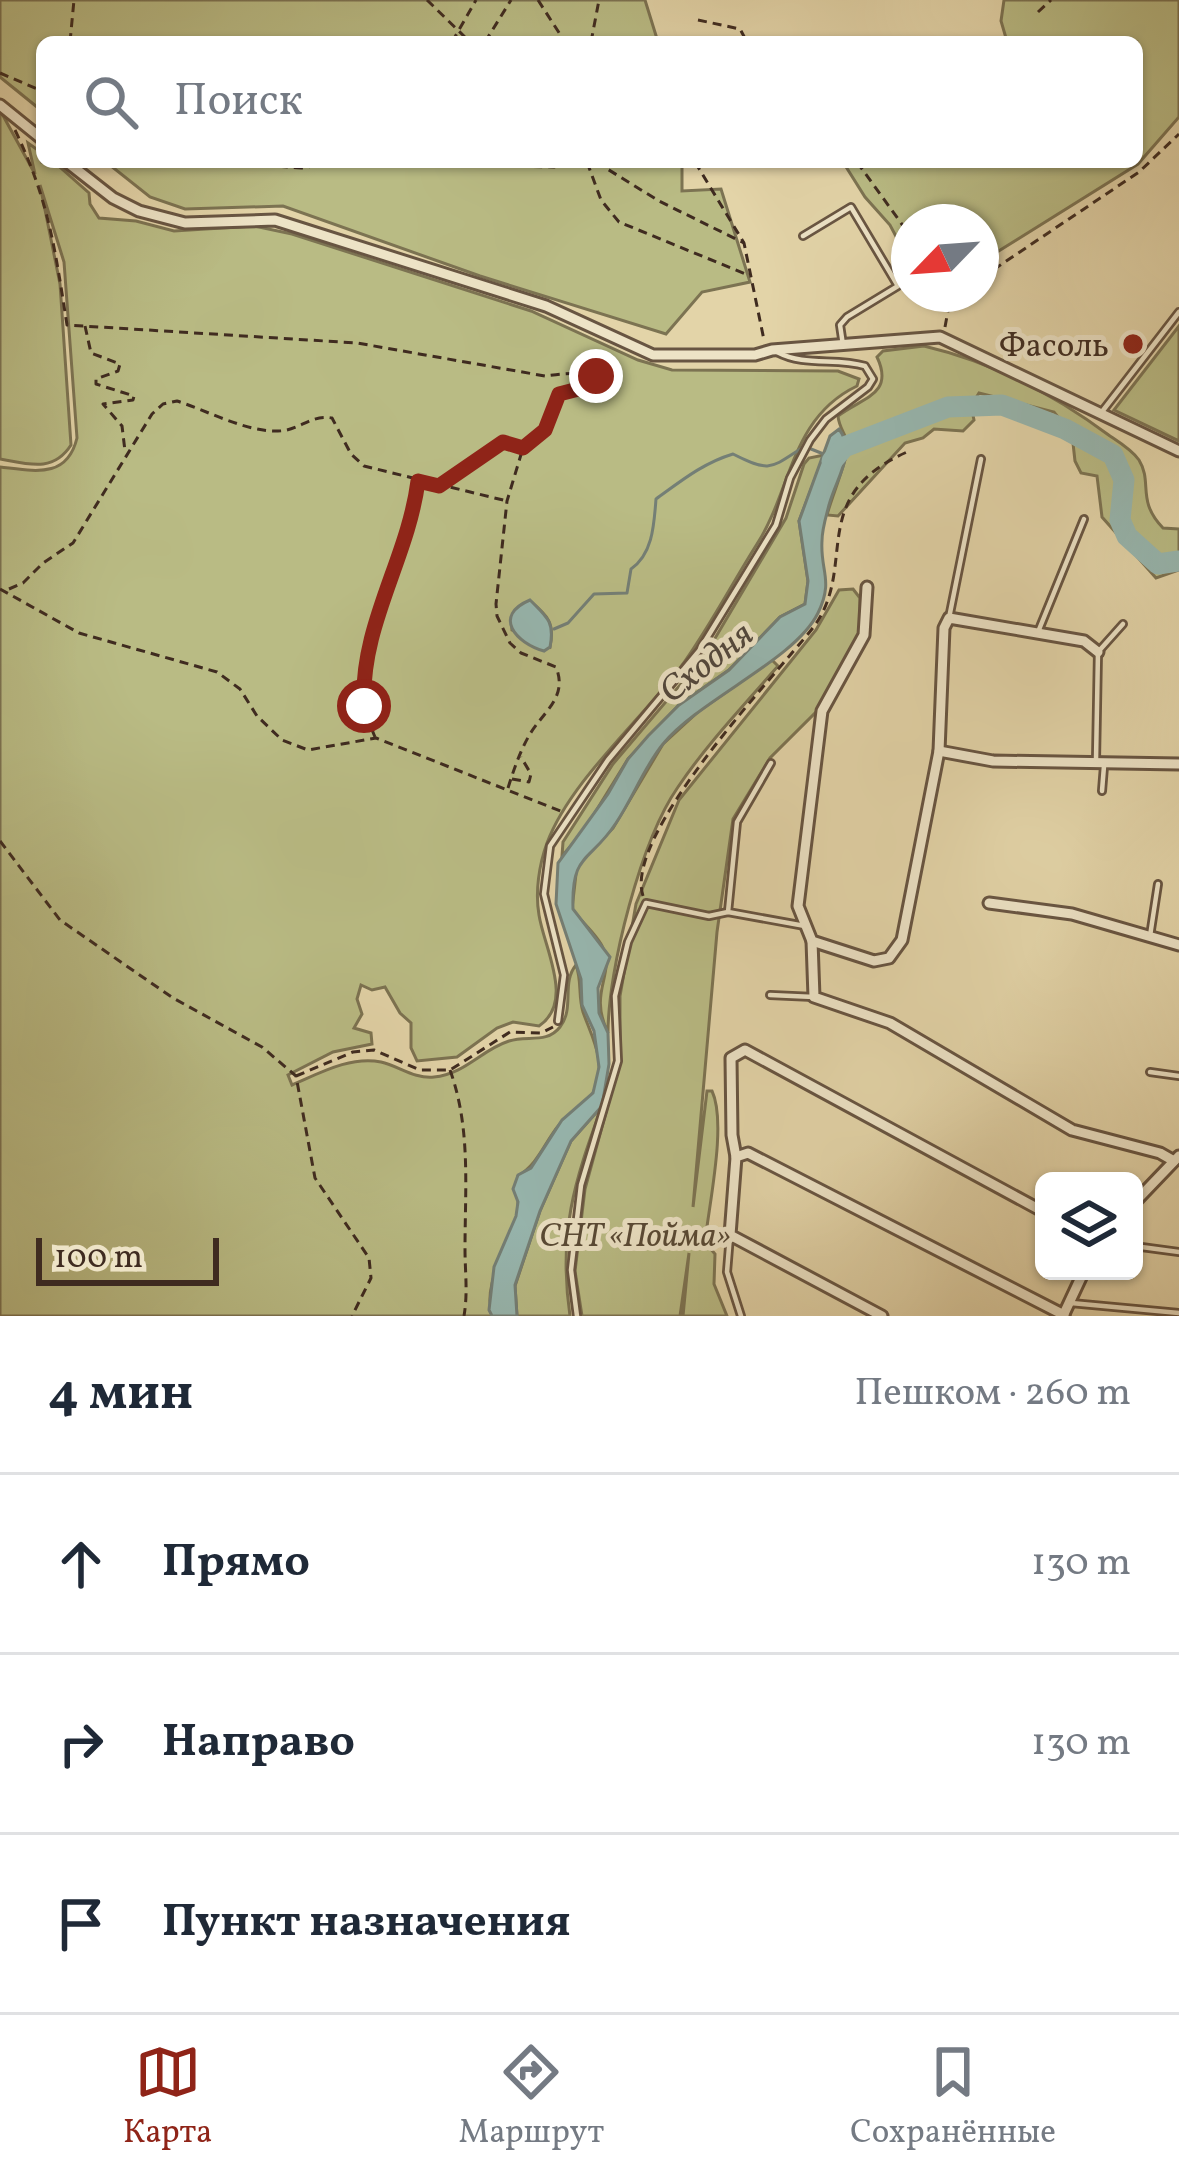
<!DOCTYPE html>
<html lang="ru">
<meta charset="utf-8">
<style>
body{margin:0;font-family:Vollkorn,serif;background:#f2f2f3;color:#1f2937}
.controls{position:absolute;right:36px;bottom:36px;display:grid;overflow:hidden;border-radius:18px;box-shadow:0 3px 9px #0004}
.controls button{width:108px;height:108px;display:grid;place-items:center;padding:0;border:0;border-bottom:3px solid #e0e1e3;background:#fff;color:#1f2937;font:60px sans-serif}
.compass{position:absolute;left:891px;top:204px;width:108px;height:108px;border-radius:50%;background:#fff;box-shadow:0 3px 9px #0004;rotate:245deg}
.scale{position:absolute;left:36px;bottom:30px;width:183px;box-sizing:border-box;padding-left:12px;border:6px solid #3f2b20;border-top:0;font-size:33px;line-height:42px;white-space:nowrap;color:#3f2b20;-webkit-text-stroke:9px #ede3c6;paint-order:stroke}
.stop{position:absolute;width:36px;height:36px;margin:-27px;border:9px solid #8f2418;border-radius:50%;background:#fff}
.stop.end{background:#8f2418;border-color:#fff;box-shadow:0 3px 12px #0008}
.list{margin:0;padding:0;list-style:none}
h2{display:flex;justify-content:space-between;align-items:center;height:156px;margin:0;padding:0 48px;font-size:51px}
h2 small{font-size:39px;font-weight:400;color:#747a83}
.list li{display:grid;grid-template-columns:78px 1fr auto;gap:36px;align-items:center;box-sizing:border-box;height:180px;padding:0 48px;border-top:3px solid #e0e1e3}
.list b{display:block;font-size:45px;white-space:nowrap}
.list em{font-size:39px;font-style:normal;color:#747a83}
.icon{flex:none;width:66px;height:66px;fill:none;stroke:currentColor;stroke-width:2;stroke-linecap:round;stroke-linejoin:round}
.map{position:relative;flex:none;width:1179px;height:1316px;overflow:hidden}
.search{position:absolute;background:#fff;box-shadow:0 3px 9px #0004;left:36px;right:36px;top:36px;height:132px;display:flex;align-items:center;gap:30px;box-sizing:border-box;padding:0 42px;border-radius:18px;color:#747a83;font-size:45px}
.sheet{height:696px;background:#fff}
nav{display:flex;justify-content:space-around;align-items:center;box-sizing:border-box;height:168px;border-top:3px solid #e0e1e3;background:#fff;font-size:33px;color:#747a83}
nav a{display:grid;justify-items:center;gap:6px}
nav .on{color:#8f2418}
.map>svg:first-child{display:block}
.green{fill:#b9bb84;stroke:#7c7352;stroke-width:3;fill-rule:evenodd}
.water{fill:#97b7b0;stroke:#747f76;stroke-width:3}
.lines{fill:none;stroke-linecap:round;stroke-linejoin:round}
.stream{stroke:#747f76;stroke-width:3}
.river{stroke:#97b7b0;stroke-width:21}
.service-casing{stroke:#685542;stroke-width:10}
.minor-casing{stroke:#685542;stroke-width:15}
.path{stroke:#3f2b20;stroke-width:3;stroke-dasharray:9 6;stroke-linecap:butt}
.service{stroke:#ede3c6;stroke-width:4.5}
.minor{stroke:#ede3c6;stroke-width:9}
.route{stroke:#8f2418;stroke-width:15}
.poi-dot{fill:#8f2418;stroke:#ede3c6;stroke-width:4.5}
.labels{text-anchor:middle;stroke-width:10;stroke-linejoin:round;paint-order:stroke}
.poi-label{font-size:33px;fill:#3f2b20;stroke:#ede3c6;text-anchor:end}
.park-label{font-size:33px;font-style:italic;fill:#574834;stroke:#ede3c6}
.water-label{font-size:36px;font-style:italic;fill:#51473d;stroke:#ede3c6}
</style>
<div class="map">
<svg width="1179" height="1316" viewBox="0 0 1179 1316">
<rect width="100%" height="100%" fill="#e3d4a8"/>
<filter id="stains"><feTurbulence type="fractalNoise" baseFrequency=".00167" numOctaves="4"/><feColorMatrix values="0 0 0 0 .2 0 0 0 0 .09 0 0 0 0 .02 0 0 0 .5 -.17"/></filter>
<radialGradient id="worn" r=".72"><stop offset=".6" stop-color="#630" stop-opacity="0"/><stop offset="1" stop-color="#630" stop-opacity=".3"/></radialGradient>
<g class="green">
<path d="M0 0H645L658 42H42V111L0 77Z"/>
<path d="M1004 0H1179V117L1138 164 981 262V222H909V261L890 225 865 197 843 162H1137V42H1001L1006 38 1001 21Z"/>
<path d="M0 110 35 174 28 143 42 153V162H54L89 193 90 204 99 218 136 221 174 231 254 226 292 234 531 311 638 360 672 370 838 371 859 379 857 386C790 418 792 490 757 544 733 582 711 624 685 661 645 717 571 779 547 843 539 865 535 892 539 915 544 948 575 1002 539 1026L513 1022 497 1028 457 1057 417 1061 411 1048V1023L400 1013 385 987 372 990 361 985 357 999 362 1014 354 1028 371 1033 372 1044 333 1052 288 1075 292 1085C320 1073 350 1056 381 1062 399 1066 414 1079 434 1077 465 1074 481 1050 509 1041 527 1035 547 1044 560 1027 575 1008 561 983 576 965 582 981 578 996 583 1012 592 1038 608 1063 593 1093 586 1107 568 1113 559 1125 544 1143 539 1163 518 1176 518 1188 519 1202 517 1214 510 1249 482 1280 492 1316H0V467C35 471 67 479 77 438L64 262 40 185 60 284 71 445C53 473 28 464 0 459ZM530 601C548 616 555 623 550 647L512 630C511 613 514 607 530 601Z"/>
<path d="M106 162H682V191L721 189 750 282 702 292 666 334 480 276 283 206 185 209 150 197Z"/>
<path d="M1179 326V441L1114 410Z"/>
<path d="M924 346C992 362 1054 394 1110 436 1119 442 1132 450 1139 460 1153 483 1136 500 1163 528L1179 529V570L1156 578 1102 517 1097 476 1081 473 1075 461 1072 434 1054 412 979 393 971 406 974 420 963 431 934 429 923 438 905 443 838 516 827 515C830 502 850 452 848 445 846 434 839 428 838 416 861 398 895 395 877 357L883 351Z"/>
<path d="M824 455 799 521 808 581 805 604 780 617 729 670 679 705 628 759 583 832 562 856 563 842 613 764 704 657 786 518 804 464 809 458Z"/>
<path d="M853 589 860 598V632L819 709 770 758 733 819 717 932 693 1207 707 1091H712C727 1123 709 1204 705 1242L715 1254 714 1284 727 1316H683L689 1253 680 1316H582L575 1271 585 1189 620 1061V996L636 904 679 800 816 630 839 590Z"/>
<path d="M772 660 778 666C744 705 707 744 678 787 641 840 608 969 608 1033 588 991 615 976 603 948 598 935 580 921 572 909L577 865 613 828 663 744 699 711Z"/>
<path d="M602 1106C574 1182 558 1233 570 1316H517L515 1286 540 1211 571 1141Z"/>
</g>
<g class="water">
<path d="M839 429C857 453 836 478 829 505 826 517 822 529 822 541 820 571 834 580 818 613 795 660 700 699 663 744 644 767 633 798 616 823 590 863 571 852 573 909L610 957 598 988 599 1013 608 1033 609 1064 602 1106 571 1141 540 1211 515 1285 517 1316H492L489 1310 494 1267 516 1216 518 1202 513 1189 518 1175 531 1168 562 1120 593 1093 599 1067 594 1031 582 1005 581 979 556 904 558 863 608 794 628 759 648 736 679 705 729 670 780 617 805 604 808 581 799 521 830 436Z"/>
<path d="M530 600C547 617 555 622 550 647L544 651C516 643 492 616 530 600Z"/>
</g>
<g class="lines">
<g class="stream">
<path d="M811 449 826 455"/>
<path d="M554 629 568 623 594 594 627 593 631 569C653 554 654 524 656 499 681 481 703 463 733 454 770 473 771 468 802 448"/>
</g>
<path class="river" d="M832 461 844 447 948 407 1002 405 1065 429 1113 455 1124 480 1120 520 1127 536 1158 564 1179 561"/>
<g class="service-casing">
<g id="service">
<path d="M803 236 851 207 898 286 847 317 840 325 843 345"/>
<path d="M1101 413 1179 312"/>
<path d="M949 618 981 459"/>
<path d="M1038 632 1084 519"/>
<path d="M1096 760 1098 652 1123 624"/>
<path d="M771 763 737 822 728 912 805 926"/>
<path d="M1102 791 1104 766"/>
<path d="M1150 936 1158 884"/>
<path d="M770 995 814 997"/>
<path d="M558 1021 564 975 544 894 550 846 608 760 699 651 776 525 790 478 810 440 826 419 868 387 873 379 865 366C836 357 805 367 777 352"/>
<path d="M1150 1072 1179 1076"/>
<path d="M730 1235 727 1272 741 1316"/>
<path d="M1134 1246 1179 1252"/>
<path d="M1071 1303 1179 1313"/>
<path d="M577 1316 571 1270 581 1185 618 1061 615 996 628 942 646 903 709 916 728 912"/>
</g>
</g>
<g class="minor-casing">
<g id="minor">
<path d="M0 105 42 139"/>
<path d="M67 162 113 198 139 211 185 223 275 220 546 306 653 355H755L772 350 940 337 1179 451"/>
<path d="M867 587 864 635 822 711 798 906 812 941 874 961 889 958 902 940 939 751 944 628 949 618 1084 641 1098 652"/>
<path d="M939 751 993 761 1179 764"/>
<path d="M989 903 1072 914 1179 945"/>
<path d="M812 941 814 997 890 1023 1072 1130 1160 1153 1174 1161"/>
<path d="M736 1157 732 1135 731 1058 745 1050 1044 1212"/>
<path d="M1134 1203 1179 1156"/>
<path d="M882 1316 730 1235 736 1157 748 1153 1064 1315"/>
<path d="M1063 1316 1084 1271"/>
</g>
</g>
<g class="path">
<path d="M427 0 470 42"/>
<path d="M538 0 565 42"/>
<path d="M1038 12 1051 0"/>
<path d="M698 20 740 29 747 42"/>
<path d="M70 42 74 0"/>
<path d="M452 42 476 0"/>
<path d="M485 42 511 0"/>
<path d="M591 42 599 0"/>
<path d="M0 73 42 91"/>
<path d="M15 130C49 201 55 249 67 325L357 343 545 376C563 374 585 370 600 381"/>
<path d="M219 162 302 168 333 162 554 167 566 162"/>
<path d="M587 162 601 200 619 222 748 275"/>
<path d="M596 162 659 201 744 243 764 340"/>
<path d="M695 162 744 243"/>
<path d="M857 162 909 234"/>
<path d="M981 278 1139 172 1179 134"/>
<path d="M85 326 91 353 120 364 118 371 96 379V384L134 396 133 400 103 404 122 426 125 451"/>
<path d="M945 327 951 294"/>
<path d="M440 485 504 442 523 448"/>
<path d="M0 589 79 633 217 672 240 689 257 716 282 740 308 750 376 738 563 812"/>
<path d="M9 589 23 583 43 563 73 543 152 414 163 404 177 401C208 411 246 432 278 431 299 431 311 414 332 418L351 454 364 466 507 501"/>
<path d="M375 737C337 652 407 564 418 481"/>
<path d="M512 779 529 782 531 774 521 757"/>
<path d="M508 788C514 769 520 751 530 734 544 711 568 697 556 667L521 653 510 643 497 616 496 604 507 501 523 448 545 431 559 394 599 382"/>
<path d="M0 841 60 920 173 998 262 1047 296 1076 315 1178 369 1258 371 1278 352 1316"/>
<path d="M643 896C623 835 774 677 812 629 860 568 804 497 907 452"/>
<path d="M450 1070C471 1128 465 1188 465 1249 465 1273 468 1292 464 1316"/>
<path d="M296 1076 353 1052 374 1050 420 1070H450L510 1032 541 1033 553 1027"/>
</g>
<use href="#service" class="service"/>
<use href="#minor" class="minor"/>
</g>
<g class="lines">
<path class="route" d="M364 706C360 625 408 559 418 481L439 486 503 442 523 448 545 430 559 394 598 384 600 381 596 376"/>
</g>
<circle class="poi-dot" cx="1133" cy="344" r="12"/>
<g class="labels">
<g class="poi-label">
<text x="1109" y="356">Фасоль</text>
</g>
<g class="park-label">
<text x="635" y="1246">СНТ «Пойма»</text>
</g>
<g class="water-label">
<text transform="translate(705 661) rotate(-38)" y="13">Сходня</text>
</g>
</g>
<rect width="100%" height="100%" filter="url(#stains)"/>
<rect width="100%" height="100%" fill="url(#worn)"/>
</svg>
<div class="controls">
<button><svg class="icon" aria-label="layers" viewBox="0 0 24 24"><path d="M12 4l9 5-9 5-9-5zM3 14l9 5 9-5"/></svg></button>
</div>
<svg class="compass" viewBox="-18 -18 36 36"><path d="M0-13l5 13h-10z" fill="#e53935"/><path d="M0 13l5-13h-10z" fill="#747a83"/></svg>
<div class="scale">100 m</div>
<div class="stop" style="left:364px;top:706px"></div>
<div class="stop end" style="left:596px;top:376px"></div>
<div class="search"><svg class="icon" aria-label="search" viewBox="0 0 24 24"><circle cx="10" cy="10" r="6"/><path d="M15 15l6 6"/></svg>Поиск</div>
</div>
<section class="sheet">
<h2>4 мин<small>Пешком · 260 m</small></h2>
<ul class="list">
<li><svg class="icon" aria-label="ahead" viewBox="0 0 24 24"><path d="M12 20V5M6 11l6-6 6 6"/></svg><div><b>Прямо</b></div><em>130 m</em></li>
<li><svg class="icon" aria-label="right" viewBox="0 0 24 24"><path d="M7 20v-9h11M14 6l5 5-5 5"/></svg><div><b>Направо</b></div><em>130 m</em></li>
<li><svg class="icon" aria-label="arrive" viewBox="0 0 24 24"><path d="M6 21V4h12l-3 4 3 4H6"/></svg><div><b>Пункт назначения</b></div></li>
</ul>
</section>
<nav>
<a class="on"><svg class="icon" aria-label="map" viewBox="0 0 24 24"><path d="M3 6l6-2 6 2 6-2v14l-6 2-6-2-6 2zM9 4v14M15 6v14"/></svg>Карта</a>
<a><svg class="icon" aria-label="directions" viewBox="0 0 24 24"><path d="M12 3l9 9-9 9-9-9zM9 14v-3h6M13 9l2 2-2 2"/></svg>Маршрут</a>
<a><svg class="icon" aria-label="saved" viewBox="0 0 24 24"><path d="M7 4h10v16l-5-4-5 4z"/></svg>Сохранённые</a>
</nav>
